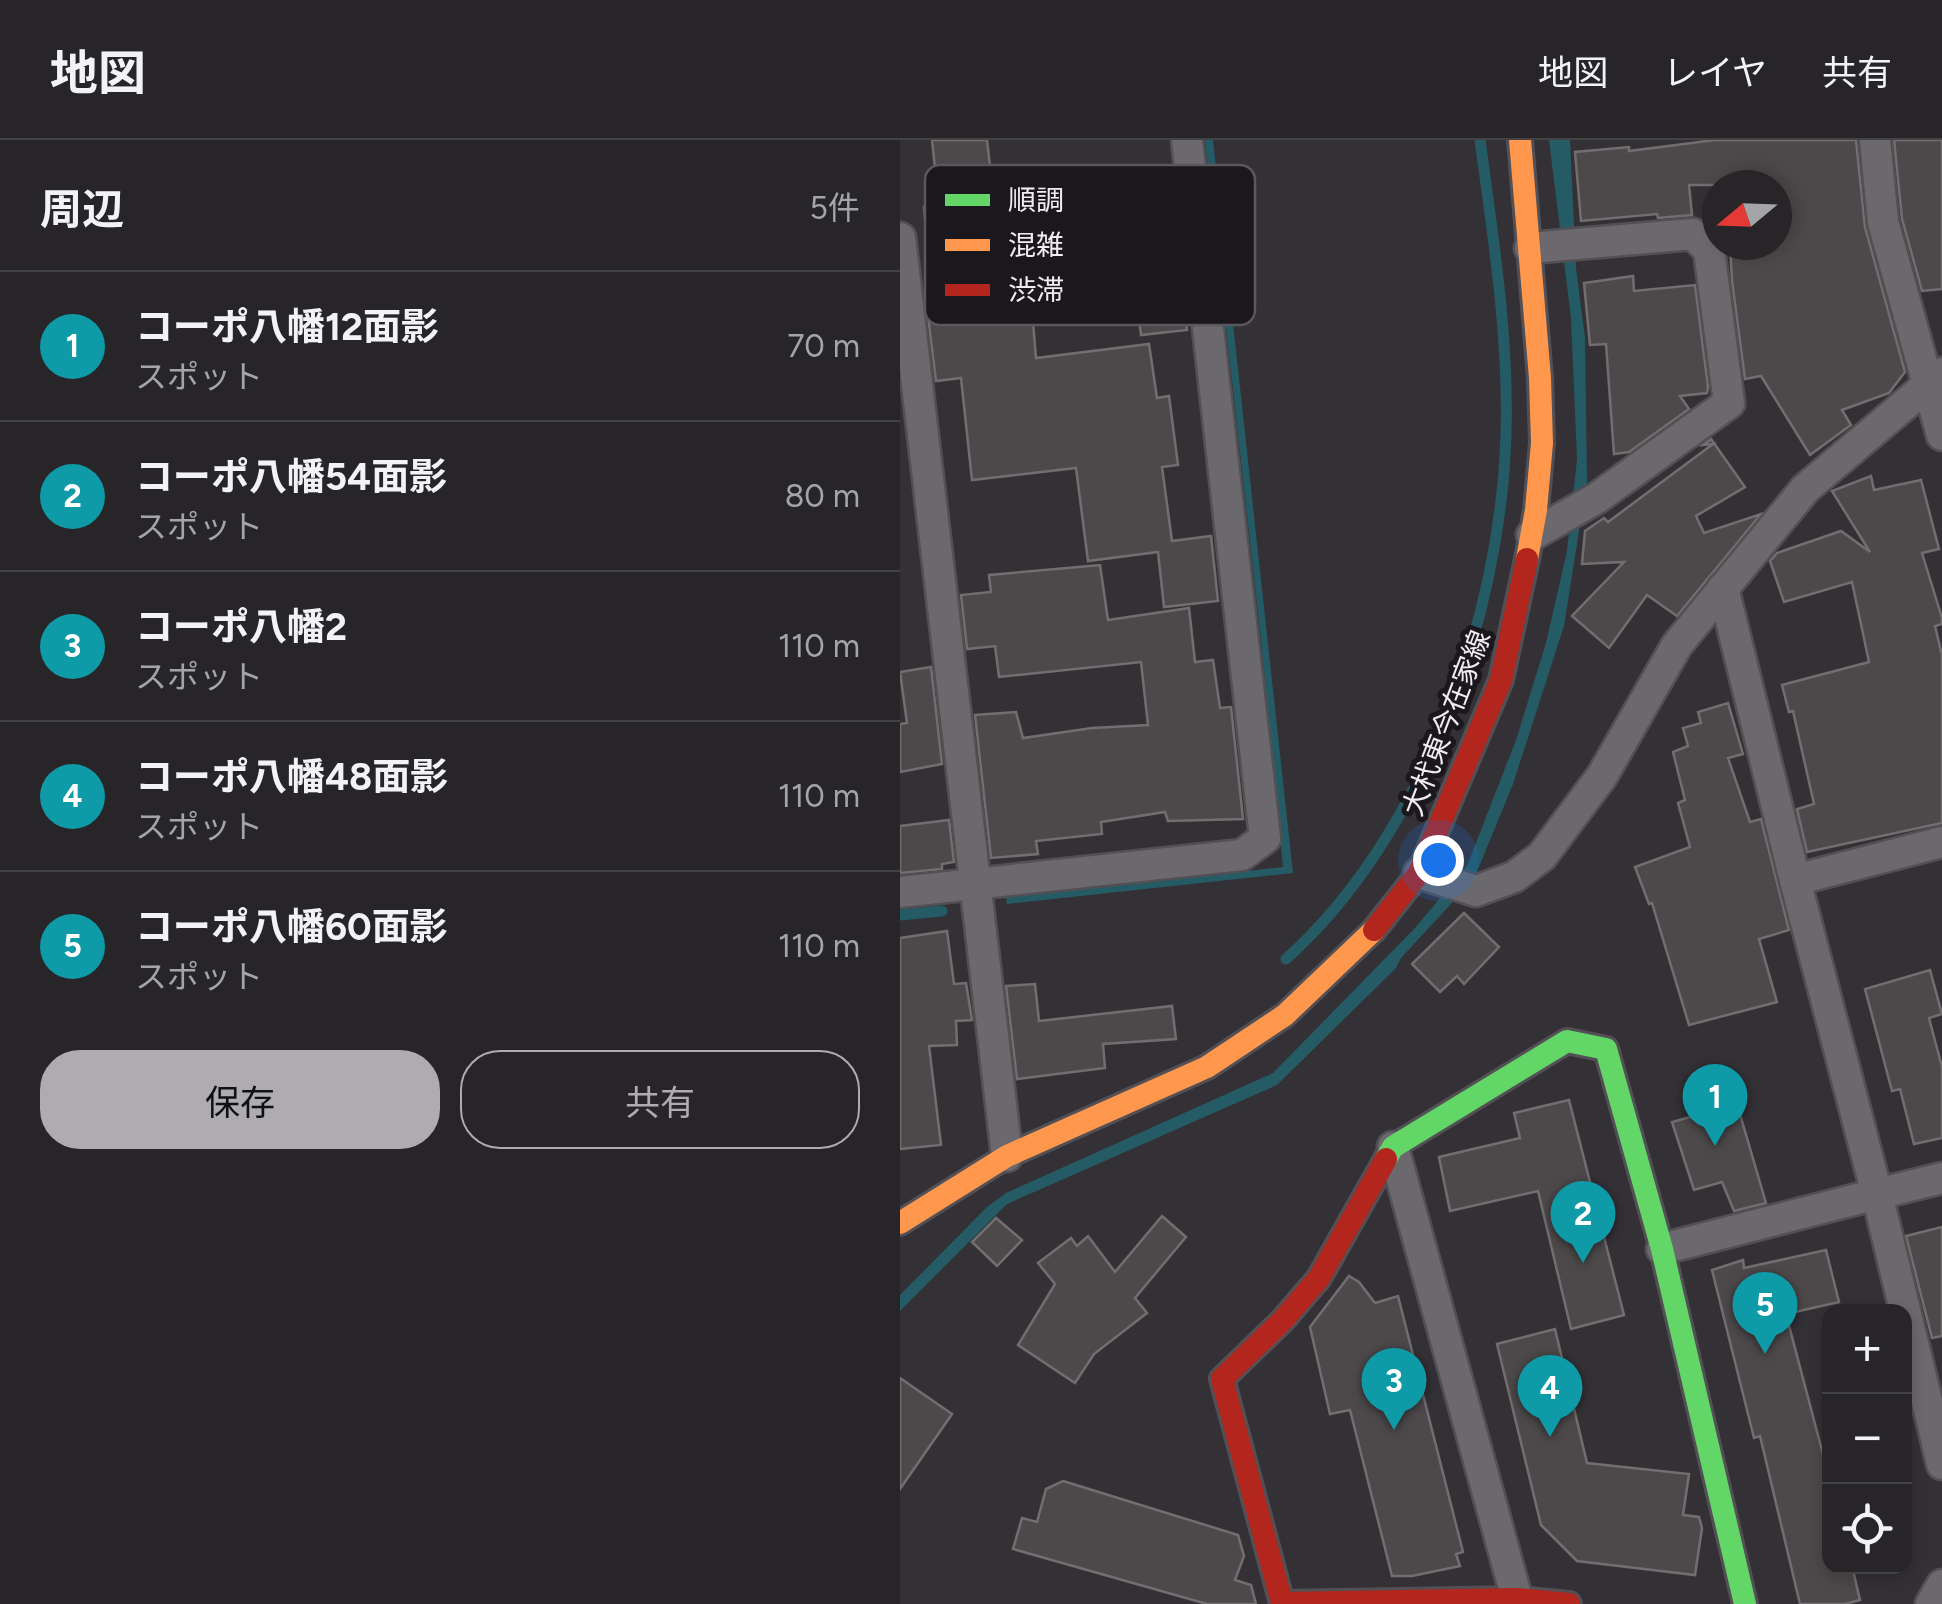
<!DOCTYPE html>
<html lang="ja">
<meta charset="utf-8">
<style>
body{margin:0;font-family:Figtree,"Noto Sans JP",sans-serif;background:#333134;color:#f1f3f6}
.controls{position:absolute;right:30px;bottom:30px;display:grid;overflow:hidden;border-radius:20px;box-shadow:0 5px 15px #0003}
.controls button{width:90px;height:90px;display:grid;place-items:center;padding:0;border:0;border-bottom:2px solid #434245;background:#272528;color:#f1f3f6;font:50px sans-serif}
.compass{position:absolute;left:802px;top:30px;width:90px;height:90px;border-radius:50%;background:#272528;box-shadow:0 5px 15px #0003;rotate:251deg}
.you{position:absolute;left:538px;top:720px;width:35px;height:35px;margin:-25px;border:8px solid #fff;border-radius:50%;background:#1a73e8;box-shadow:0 0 0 15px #1a73e833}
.badge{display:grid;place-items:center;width:65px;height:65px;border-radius:50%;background:#aeabb1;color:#fff;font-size:32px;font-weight:700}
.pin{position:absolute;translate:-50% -82px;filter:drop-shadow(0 2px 5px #0008)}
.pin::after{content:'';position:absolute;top:52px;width:35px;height:30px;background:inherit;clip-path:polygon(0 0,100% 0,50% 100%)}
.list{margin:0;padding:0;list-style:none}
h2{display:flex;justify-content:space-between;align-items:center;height:130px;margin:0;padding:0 40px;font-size:42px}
h2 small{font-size:32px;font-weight:400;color:#a4a5a8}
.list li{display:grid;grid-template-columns:65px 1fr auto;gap:30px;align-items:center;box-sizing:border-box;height:150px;padding:0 40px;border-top:2px solid #434245}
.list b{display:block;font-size:38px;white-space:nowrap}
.list p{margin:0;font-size:32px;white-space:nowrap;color:#a4a5a8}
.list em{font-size:32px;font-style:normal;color:#a4a5a8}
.actions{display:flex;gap:20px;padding:30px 40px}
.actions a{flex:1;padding:22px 0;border:2px solid #aeabb1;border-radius:40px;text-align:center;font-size:35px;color:#aeabb1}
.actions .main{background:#aeabb1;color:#111}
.icon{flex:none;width:55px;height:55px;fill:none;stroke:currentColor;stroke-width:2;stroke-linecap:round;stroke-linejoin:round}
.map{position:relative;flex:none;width:1042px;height:1464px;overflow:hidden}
header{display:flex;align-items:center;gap:60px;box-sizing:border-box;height:140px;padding:0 50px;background:#272528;border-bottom:2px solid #434245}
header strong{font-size:48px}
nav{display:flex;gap:55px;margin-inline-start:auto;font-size:35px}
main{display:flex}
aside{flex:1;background:#272528}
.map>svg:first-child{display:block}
.water{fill:#255b64}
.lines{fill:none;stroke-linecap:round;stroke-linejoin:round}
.stream{stroke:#255b64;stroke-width:11}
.building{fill:#4d494b;stroke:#726e6f;stroke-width:2.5}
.street-casing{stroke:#525055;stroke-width:35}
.fast-casing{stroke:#525055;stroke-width:28}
.slow-casing{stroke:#525055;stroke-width:28}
.jam-casing{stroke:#525055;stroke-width:28}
.street{stroke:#6c696e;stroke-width:30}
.fast{stroke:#63d668;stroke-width:22}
.slow{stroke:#ff974d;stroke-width:22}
.jam{stroke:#b3261e;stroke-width:22}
.labels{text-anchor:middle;stroke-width:10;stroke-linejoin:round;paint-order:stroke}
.street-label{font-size:28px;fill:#f0ecf3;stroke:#1b181d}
.key{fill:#1b181d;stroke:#5b585d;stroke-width:2.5}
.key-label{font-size:28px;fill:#f0ecf3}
</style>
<header>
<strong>地図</strong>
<nav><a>地図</a><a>レイヤ</a><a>共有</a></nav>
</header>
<main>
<aside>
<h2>周辺<small>5件</small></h2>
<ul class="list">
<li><span class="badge" style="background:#0f9aa8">1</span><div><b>コーポ八幡12面影</b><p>スポット</p></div><em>70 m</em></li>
<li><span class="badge" style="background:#0f9aa8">2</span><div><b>コーポ八幡54面影</b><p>スポット</p></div><em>80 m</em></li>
<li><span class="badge" style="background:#0f9aa8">3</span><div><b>コーポ八幡2</b><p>スポット</p></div><em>110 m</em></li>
<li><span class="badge" style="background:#0f9aa8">4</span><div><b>コーポ八幡48面影</b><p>スポット</p></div><em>110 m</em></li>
<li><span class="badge" style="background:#0f9aa8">5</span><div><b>コーポ八幡60面影</b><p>スポット</p></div><em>110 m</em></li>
</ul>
<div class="actions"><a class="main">保存</a><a>共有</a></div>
</aside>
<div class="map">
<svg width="1042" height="1464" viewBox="0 0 1042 1464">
<rect width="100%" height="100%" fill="#343136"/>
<g class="water">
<path d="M305 0H313L393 733 107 764 106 757 383 727 361 500Z"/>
<path d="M649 0H670L676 128 685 198 687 341 664 486 613 644 574 739 501 818 496 828 377 945 107 1064 0 1171V1155L87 1067 106 1053 373 933 514 789 567 726 616 600 646 503 667 411 677 319 671 178Z"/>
</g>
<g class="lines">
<g class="stream">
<path d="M0 775 42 771"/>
<path d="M386 819C523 697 601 476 606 294 609 196 593 97 580 0"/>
</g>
</g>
<g class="building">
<path d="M32 0H87L94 61 246 41 252 94 278 90 287 190 241 195 235 147 147 154 131 158 136 218 249 204 257 258 269 256 278 325 262 327 272 401 311 396 318 461 264 467 258 412 188 421 176 328 72 340 61 238 36 241 25 152H32L24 67 39 66Z"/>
<path d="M815 0H956L965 87 1005 232 989 253 942 270 951 285 910 315 861 236 845 239 832 141 830 105H877V45H789L792 75 758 78 757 74 681 81 675 12 729 7V11Z"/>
<path d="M994 0H1042V149L1022 151 1002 79Z"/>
<path d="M733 136 734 151 795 145 808 247 807 253 780 256 789 269 729 312 714 314 706 204 690 205 684 143Z"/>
<path d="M811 299 845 347 796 376 804 393 861 374 777 476 747 455 709 508 672 476 724 422 682 424 685 391 704 378 708 382 813 304 803 305Z"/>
<path d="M971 336 974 350 1021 340 1039 409 1022 413 1042 478V484L1035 486 1042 515V683L907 712 897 669 914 664 893 571 889 572 882 545 969 522 952 442 884 462 870 421 877 413 941 391 970 412 932 351Z"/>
<path d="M200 425 208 480 289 468 295 522 313 520 320 568 331 567 343 679 268 681 265 672 201 682 202 694 136 701 138 714 91 718 75 575 116 572 123 598 192 588 248 585 241 522 99 537 95 506 67 509 61 455 91 452 89 435Z"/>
<path d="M31 527 42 624 0 632V584L7 583 0 532Z"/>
<path d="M828 563 843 614 828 618 850 682 861 679 889 790 859 799 877 862 789 885 752 763 749 764 735 727 790 707 778 663 785 660 773 612 788 606 783 588 801 583 798 572Z"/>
<path d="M49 680 54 722 42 724V729L0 733V686Z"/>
<path d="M564 773 599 807 564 844 557 836 540 852 512 824Z"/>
<path d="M47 791 54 844 66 843 72 880 56 881 57 905 29 906 41 1005 0 1009V798Z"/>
<path d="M1030 830 1042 874 1029 878 1042 927V998L1014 1004 1000 949 992 951 965 849Z"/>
<path d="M135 844 139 881 272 866 276 899 203 904 205 928 117 939 106 846Z"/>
<path d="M669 960 724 1175 671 1189 638 1051 550 1071 539 1017 620 998 614 973Z"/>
<path d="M837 964 866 1063 834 1071 822 1042 794 1050 772 982Z"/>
<path d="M262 1076 286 1097 235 1158 247 1173 194 1214 175 1243 118 1205 155 1144 138 1123 171 1098 177 1106 188 1096 215 1132Z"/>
<path d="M96 1078 122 1100 97 1126 72 1102Z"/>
<path d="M1042 1087V1196L1032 1198 1006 1096Z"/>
<path d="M926 1110 939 1162 886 1174 930 1341V1426H952L960 1460 945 1464H900L860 1296 854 1298 812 1130 843 1120 844 1128Z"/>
<path d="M449 1136 459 1142 475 1163 498 1156 563 1412 556 1414 560 1426 512 1436H492L450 1270 430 1274 410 1187Z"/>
<path d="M655 1189 687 1323 789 1334 783 1375 799 1377 802 1388 795 1435 677 1421 641 1385 597 1204Z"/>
<path d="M0 1238 52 1274 0 1349Z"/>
<path d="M163 1341 338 1395 344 1416 335 1440 351 1445 356 1464H307L113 1409 122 1378 137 1382 146 1349Z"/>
</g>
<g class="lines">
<g class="street-casing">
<g id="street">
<path d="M975 0 983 82 1042 295"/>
<path d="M0 98 107 1016"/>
<path d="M630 108 793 94 809 110 829 263 697 358 632 395"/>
<path d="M823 448 895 740 977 1054 1042 1038"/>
<path d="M519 733 576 751 614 737 642 716 702 636 777 505 905 349 1042 233"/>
<path d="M895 740 1042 702"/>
<path d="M0 752 342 715 365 698 287 0"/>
<path d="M493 1007 617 1459"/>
<path d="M762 1109 977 1054 1042 1324"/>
<path d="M1031 1464 1042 1445"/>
</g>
</g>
<g class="fast-casing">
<path id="fast" d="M486 1019 493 1007 667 901 706 909 762 1109 845 1464"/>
</g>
<g class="slow-casing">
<g id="slow">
<path d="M620 0 640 238 642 303 636 370 627 419"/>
<path d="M0 1083 107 1016 307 927 385 875 474 790"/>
</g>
</g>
<g class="jam-casing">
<g id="jam">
<path d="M474 790 519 733 601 540 627 419"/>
<path d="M486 1019 419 1138 383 1180 322 1239 382 1463 617 1459 669 1464"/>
</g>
</g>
<use href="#street" class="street"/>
<use href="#fast" class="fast"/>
<use href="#slow" class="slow"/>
<use href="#jam" class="jam"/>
</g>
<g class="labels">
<g class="street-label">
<text transform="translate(546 583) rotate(-69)" y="10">大杙東今在家線</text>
</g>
</g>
<rect x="25" y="25" width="330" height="160" rx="15" class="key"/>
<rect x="45" y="54" width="45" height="12" fill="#63d668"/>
<rect x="45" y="99" width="45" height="12" fill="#ff974d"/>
<rect x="45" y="144" width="45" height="12" fill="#b3261e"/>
<g class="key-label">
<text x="108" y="70">順調</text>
<text x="108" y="115">混雑</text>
<text x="108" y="160">渋滞</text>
</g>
</svg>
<div class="controls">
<button>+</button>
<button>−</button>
<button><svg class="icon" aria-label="locate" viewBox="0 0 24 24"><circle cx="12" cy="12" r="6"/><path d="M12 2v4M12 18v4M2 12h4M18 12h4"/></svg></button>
</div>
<svg class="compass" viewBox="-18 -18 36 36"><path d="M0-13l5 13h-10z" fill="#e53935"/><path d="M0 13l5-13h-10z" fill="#a4a5a8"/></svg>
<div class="you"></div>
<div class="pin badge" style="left:815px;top:1006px;background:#0f9aa8">1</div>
<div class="pin badge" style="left:683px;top:1123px;background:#0f9aa8">2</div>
<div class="pin badge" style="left:494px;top:1290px;background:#0f9aa8">3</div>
<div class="pin badge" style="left:650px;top:1297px;background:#0f9aa8">4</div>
<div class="pin badge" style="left:865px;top:1214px;background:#0f9aa8">5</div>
</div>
</main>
